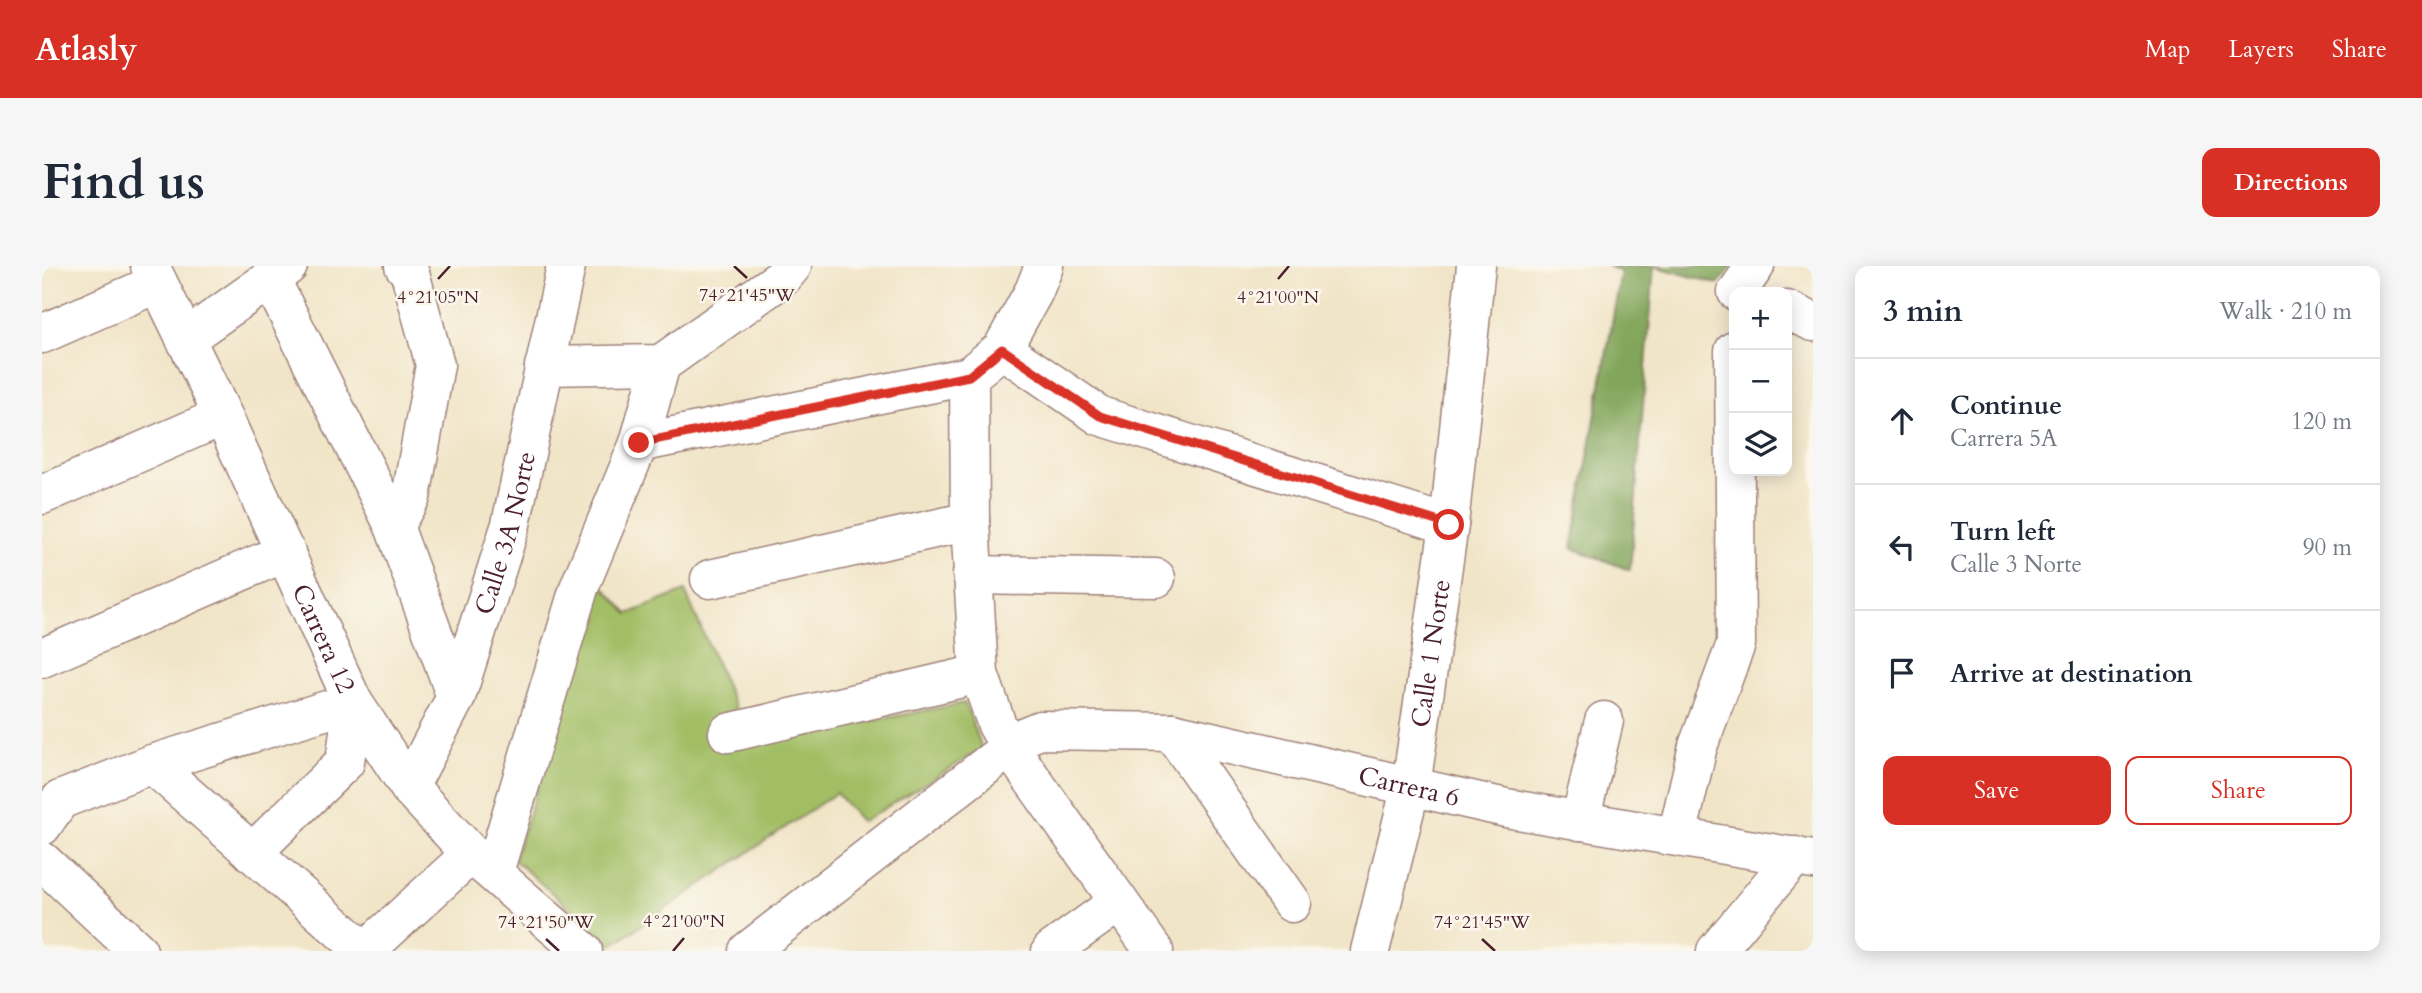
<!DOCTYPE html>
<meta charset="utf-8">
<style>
body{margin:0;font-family:Cardo,serif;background:#f6f6f7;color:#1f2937}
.controls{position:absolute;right:21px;top:21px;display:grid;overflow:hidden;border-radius:14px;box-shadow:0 4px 18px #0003}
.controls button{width:63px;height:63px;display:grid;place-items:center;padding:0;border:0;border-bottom:2px solid #e0e1e3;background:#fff;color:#1f2937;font:35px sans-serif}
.stop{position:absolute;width:21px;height:21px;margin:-16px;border:5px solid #d93025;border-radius:50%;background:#fff}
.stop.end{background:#d93025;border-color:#fff;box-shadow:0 2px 7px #0008}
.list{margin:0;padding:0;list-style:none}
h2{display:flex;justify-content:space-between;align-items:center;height:91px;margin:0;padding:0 28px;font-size:30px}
h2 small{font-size:23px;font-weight:400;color:#747a83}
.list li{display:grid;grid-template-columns:46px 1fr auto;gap:21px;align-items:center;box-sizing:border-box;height:126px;padding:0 28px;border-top:2px solid #e0e1e3}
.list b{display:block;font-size:26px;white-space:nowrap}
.list p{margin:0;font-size:23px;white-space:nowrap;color:#747a83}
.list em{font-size:23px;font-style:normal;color:#747a83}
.actions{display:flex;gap:14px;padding:21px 28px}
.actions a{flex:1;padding:16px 0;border:2px solid #d93025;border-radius:14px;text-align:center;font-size:24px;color:#d93025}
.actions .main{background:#d93025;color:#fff}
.icon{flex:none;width:38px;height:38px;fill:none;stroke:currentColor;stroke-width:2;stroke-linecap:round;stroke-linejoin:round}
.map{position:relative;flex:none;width:1771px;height:685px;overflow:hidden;border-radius:14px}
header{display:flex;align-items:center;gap:42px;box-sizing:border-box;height:98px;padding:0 35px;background:#d93025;color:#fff}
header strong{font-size:33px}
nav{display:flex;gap:38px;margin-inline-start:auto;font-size:24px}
.intro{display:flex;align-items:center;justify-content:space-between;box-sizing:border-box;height:168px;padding:0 42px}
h1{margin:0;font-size:49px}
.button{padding:18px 32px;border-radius:14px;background:#d93025;color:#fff;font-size:24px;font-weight:700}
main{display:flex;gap:42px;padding:0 42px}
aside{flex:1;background:#fff;border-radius:14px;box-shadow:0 4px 18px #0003}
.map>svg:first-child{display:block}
.green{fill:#a2be65;stroke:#766e48;stroke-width:2}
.forest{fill:#81a55a;stroke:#666242;stroke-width:2}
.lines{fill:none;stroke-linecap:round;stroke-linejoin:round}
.minor-casing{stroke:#9e827a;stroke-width:41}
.minor{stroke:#fff;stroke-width:38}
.route{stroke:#d93025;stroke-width:9}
.ticks{fill:none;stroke:#4a1f2b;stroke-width:2.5}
.labels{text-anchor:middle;stroke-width:5;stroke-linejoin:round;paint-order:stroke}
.street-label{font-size:26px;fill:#4a1f2b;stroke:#fbf7ec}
.ticks-label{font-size:18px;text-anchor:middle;fill:#4a1f2b;stroke:#fbf7ec;stroke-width:5;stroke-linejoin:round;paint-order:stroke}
</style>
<header>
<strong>Atlasly</strong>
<nav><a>Map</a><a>Layers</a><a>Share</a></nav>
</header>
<div class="intro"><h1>Find us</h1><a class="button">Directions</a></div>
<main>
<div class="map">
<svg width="1771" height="685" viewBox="0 0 1771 685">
<rect width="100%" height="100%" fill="#fbf7ec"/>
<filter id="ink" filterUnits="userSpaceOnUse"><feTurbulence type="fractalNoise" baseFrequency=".0143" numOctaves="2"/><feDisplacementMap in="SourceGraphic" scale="14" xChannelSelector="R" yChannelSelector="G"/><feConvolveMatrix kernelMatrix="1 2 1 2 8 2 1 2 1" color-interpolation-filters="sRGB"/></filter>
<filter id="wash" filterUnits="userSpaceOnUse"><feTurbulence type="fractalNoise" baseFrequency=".00686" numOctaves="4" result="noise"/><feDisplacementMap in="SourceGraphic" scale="28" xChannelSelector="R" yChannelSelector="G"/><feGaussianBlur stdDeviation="1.57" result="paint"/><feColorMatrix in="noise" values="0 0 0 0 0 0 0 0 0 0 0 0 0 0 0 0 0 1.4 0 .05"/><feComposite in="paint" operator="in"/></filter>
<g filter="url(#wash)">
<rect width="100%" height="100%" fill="#f1e5c8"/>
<path class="green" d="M560 319 586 348 643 325 709 478 923 437 940 483 820 556 794 527 570 679 472 594Z"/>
<path class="forest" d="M1566 0H1690L1676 18 1612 0 1588 304 1530 282 1579 6Z"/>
</g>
<g filter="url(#ink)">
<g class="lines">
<g class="minor-casing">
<g id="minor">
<path id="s1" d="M108 0 181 150 311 436 367 521 429 588 541 685"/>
<path d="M228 12 352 260 414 431"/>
<path d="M1695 26 1713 0"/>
<path d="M1745 44 1771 56"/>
<path d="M0 68 116 17"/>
<path d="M143 73 246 0"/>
<path d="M960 83 1058 150 1407 259"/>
<path d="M502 100 619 98 740 12 750 0"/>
<path d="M927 110 928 255 937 408 955 459 968 482 1112 685"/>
<path d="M597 177 927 110 960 83 992 25 1002 0"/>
<path d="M0 229 181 150"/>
<path d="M352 260 369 231 393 99 368 7 362 0"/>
<path d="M930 309 1114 312"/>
<path d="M668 313 928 255"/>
<path d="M0 392 244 286"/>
<path d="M1130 466 1250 637"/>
<path d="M686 467 937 408"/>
<path d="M110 498 322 685"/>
<path id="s2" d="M367 521 414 431 469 258 524 0"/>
<path d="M1538 555 1562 455"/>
<path d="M0 560 18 534 110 498 311 436 303 496 210 587"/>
<path d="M1635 570 1656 480 1694 378 1692 85"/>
<path d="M0 595 96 685"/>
<path d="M452 606 537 322 597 177 619 98"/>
<path d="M323 685 429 588"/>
<path id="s3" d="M706 685 981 471 998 464 1130 466 1464 542 1771 594"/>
<path d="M1009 685 1077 636"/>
<path id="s4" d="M1328 685 1369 520 1407 259 1434 0"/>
<path d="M1674 685 1753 590"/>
</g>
</g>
<use href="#minor" class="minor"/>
</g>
</g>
<g class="lines" filter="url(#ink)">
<path class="route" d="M597 177 927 110 960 83 1058 150 1407 259"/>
</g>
<path class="ticks" d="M692 0 705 12M396 13 408 0M1236 13 1247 0M504 673 517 685M1440 673 1453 685M631 685 642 672"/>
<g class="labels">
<g class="street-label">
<text dy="9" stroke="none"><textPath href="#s2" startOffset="273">Calle 3A Norte</textPath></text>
<text dy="9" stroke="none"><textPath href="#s1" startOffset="411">Carrera 12</textPath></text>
<text dy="9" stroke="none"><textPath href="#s4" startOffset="304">Calle 1 Norte</textPath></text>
<text dy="9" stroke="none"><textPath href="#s3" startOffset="742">Carrera 6</textPath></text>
</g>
</g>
<g class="ticks-label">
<text x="705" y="35">74°21'45"W</text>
<text x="396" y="37">4°21'05"N</text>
<text x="1236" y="37">4°21'00"N</text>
<text x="642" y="661">4°21'00"N</text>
<text x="504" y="662">74°21'50"W</text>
<text x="1440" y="662">74°21'45"W</text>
</g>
</svg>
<div class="controls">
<button>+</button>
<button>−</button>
<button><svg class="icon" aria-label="layers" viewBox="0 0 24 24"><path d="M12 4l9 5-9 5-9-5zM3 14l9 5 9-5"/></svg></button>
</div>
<div class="stop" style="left:1407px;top:259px"></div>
<div class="stop end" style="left:597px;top:177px"></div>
</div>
<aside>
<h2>3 min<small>Walk · 210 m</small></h2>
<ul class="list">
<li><svg class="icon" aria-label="ahead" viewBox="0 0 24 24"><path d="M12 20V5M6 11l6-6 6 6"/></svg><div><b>Continue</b><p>Carrera 5A</p></div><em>120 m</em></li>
<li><svg class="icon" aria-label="left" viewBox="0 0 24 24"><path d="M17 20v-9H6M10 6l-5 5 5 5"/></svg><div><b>Turn left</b><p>Calle 3 Norte</p></div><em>90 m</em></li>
<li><svg class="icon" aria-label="arrive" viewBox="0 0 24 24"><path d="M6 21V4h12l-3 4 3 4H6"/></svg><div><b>Arrive at destination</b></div></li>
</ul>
<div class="actions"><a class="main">Save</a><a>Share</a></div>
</aside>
</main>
